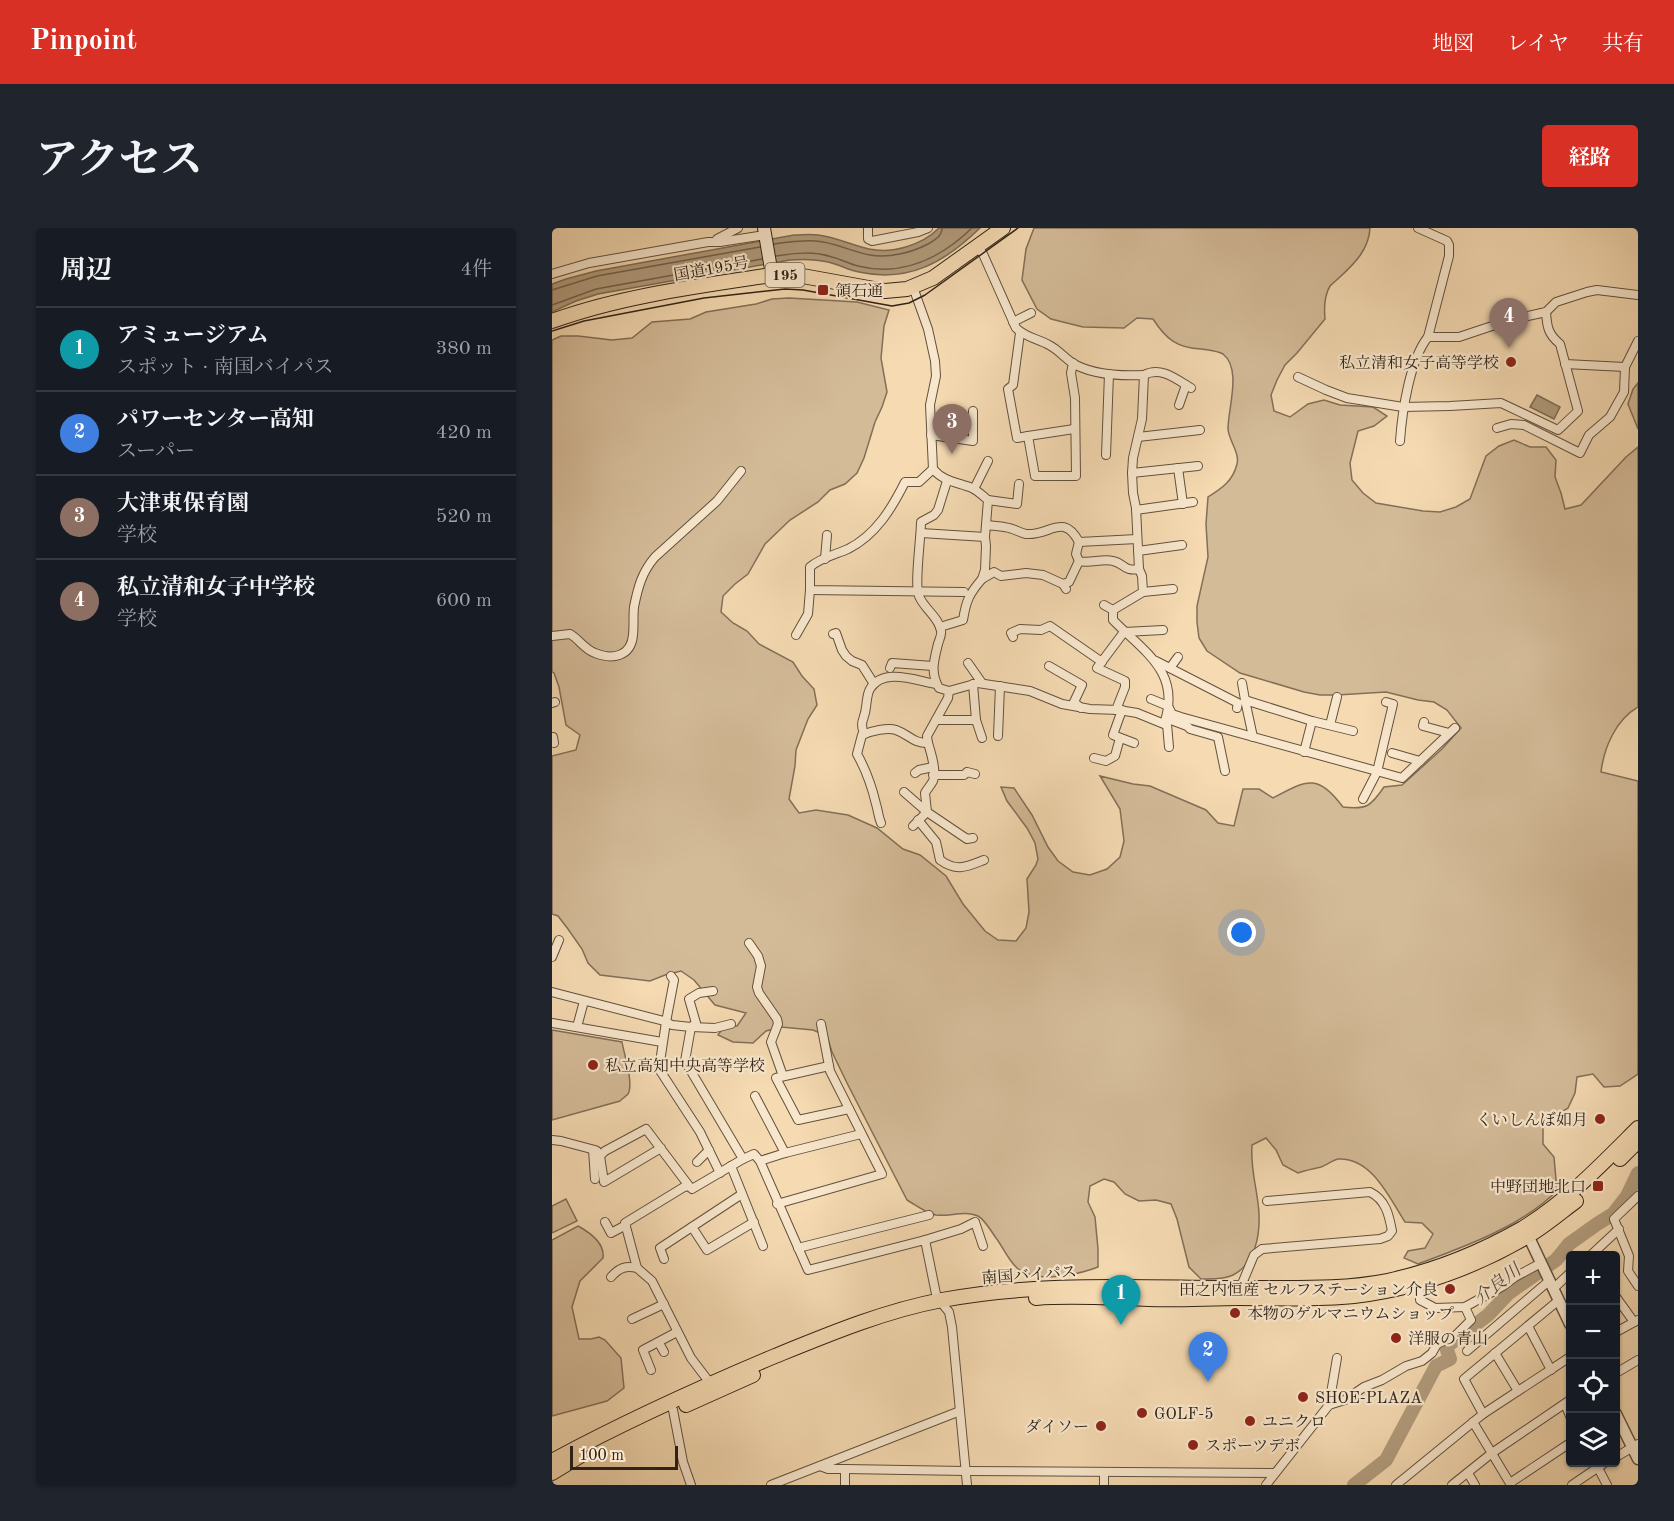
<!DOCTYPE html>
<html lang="ja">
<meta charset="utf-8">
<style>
body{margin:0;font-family:"Old Standard TT","Noto Serif JP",serif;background:#20242c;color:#f1f3f6}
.controls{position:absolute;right:18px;bottom:18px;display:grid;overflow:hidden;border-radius:6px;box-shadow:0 2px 4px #0004}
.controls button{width:54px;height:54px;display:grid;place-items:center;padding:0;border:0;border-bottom:2px solid #363941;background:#171b24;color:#f1f3f6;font:30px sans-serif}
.scale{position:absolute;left:18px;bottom:15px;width:108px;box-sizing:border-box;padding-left:6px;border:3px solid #312317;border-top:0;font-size:16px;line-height:21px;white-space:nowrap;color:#312317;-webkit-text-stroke:4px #f8e7cd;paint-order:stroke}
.you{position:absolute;left:690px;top:705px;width:21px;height:21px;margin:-15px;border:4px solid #fff;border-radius:50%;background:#1a73e8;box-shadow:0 0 0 9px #1a73e833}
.badge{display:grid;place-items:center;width:39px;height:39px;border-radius:50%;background:#d93025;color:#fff;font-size:20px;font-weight:700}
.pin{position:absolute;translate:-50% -50px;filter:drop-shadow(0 2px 3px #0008)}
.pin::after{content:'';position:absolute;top:32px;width:21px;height:18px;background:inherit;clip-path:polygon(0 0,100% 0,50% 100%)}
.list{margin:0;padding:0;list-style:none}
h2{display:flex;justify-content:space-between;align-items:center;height:78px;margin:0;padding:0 24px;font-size:26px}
h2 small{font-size:20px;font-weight:400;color:#9ea1a6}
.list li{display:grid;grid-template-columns:39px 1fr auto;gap:18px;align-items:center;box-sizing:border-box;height:84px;padding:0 24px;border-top:2px solid #363941}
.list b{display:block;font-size:22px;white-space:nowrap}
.list p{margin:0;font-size:20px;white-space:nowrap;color:#9ea1a6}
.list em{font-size:20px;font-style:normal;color:#9ea1a6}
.icon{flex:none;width:33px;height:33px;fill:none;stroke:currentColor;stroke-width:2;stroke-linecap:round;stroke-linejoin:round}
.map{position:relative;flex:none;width:1086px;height:1257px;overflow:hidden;border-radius:6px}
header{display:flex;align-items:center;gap:36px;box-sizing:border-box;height:84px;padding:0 30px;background:#d93025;color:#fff}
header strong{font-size:28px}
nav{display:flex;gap:33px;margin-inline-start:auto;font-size:21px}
.intro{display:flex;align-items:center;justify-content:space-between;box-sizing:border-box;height:144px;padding:0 36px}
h1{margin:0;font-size:42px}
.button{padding:15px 27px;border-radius:6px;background:#d93025;color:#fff;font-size:21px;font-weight:700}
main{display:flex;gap:36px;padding:0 36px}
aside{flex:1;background:#171b24;border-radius:6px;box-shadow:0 2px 4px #0004}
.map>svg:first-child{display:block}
.green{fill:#d4bb98;stroke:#826f58;stroke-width:1.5}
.water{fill:#b29c7d;stroke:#7e6c54;stroke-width:1.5}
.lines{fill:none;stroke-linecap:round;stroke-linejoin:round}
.shore{stroke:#72604a;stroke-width:1.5}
.river{stroke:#b29c7d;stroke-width:14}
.minor-casing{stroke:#62513e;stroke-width:10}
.tertiary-casing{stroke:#62513e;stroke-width:13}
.secondary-casing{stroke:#312317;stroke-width:14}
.trunk-casing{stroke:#312317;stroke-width:16}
.minor{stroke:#f8e7cd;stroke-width:8}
.tertiary{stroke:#f8e7cd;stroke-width:10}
.secondary{stroke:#f8e7cd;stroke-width:12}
.trunk{stroke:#f5dab2;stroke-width:14}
.tram{stroke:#312317;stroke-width:1.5}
.poi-dot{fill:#8f2418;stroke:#f8e7cd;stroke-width:2}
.labels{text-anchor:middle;stroke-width:4.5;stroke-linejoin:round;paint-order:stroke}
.shield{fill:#f8e7cd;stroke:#6d5e4e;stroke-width:1.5}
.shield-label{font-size:15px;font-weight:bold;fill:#312317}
.street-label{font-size:16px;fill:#312317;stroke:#f8e7cd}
.poi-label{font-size:16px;fill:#312317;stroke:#f8e7cd;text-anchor:start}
.water-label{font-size:18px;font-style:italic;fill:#5e4d3b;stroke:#f8e7cd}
</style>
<header>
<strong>Pinpoint</strong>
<nav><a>地図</a><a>レイヤ</a><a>共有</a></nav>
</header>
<div class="intro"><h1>アクセス</h1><a class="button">経路</a></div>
<main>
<aside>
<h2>周辺<small>4件</small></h2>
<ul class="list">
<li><span class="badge" style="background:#0f9aa8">1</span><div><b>アミュージアム</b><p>スポット · 南国バイパス</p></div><em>380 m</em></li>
<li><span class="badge" style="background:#3f7fe0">2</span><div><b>パワーセンター高知</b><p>スーパー</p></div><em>420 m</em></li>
<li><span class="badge" style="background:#8d6e63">3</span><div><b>大津東保育園</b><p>学校</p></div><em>520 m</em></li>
<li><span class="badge" style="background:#8d6e63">4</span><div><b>私立清和女子中学校</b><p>学校</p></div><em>600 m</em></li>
</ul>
</aside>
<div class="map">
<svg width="1086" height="1257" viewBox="0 0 1086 1257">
<rect width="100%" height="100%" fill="#f5dab2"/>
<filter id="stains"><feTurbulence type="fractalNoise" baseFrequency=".00333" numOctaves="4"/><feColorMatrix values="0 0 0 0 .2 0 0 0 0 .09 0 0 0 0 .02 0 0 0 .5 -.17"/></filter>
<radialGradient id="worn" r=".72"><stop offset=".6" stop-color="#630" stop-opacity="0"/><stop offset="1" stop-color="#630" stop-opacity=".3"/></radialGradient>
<g class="green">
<path d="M482 0H818C817 21 803 35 789 48 786 51 781 55 778 58 772 68 772 80 773 91L745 125 733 137 725 152 719 167 722 183 738 189 756 176 772 172 788 177 821 179 835 188 822 198 806 203 798 235 800 252 811 265 824 275 871 283 888 284 904 279 918 271 934 228 947 218 962 212 978 219H994L1004 232 1003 249 1009 265 1013 281 1029 277 1074 229 1086 219V479C1064 492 1052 519 1049 544L1086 553V846L1068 858 1052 859 1041 846 1025 849 1023 865 1016 880 1002 889 991 900V916L1002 929 1005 963C968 999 914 1018 866 1036L852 1030 856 1023 873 1020 881 1006 870 995 853 994C838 971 820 929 786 931 781 932 775 937 769 939 761 941 753 942 746 945L731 937 724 922 714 910 700 917C698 943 706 962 707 986 708 1008 703 1036 681 1047 671 1052 659 1051 649 1051L637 1039 625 991 619 976 604 972 587 973 573 966 562 954 552 951 538 958 536 974 543 989 546 1021V1039C525 1047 485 1056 465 1040 456 1032 451 1019 444 1010 439 1003 433 992 426 988 413 982 397 989 384 987 374 985 364 977 355 972L295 855 280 824 275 808 261 802 229 799 214 803 201 815 181 814 166 807 171 800 185 798 194 785 163 777 142 752 129 743 113 747 98 753 48 747 36 735 30 721 16 701 6 688 0 686V528L24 522 28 507 14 497 7 459 2 445 0 444V112L9 108H26L60 112 80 110 100 94 138 91 154 84 204 76 220 71 237 70 305 74 337 82 332 98 329 130 335 164 330 179 323 194 312 230 305 245 293 256 278 262 266 274 238 292 213 316 196 346 183 356 171 368 169 384 181 395 195 403 207 416 241 434 250 448 262 461 265 477 256 491 244 522 243 538 237 571 247 585 264 582 296 587 325 600 351 621 368 627 394 648 411 676 433 703 446 712 464 713 474 700 477 684 475 651 484 637 486 631 483 615 475 600 455 573 449 559 462 560 480 587 496 619 506 633 521 644 538 647 555 641 568 629 572 613 568 581 548 548 581 556 598 558 654 582 666 595 682 598 691 561H707L721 570C755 552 765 545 791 579 815 582 819 578 832 559L850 557 890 521 909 500 895 482 882 474 866 472 834 464 785 467H768L752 464 688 445 655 423 647 410 645 394V378L656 329 654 296 656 269C670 260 681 253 685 236 688 225 677 213 676 201 676 180 690 141 671 126 666 123 655 122 649 121 625 120 614 111 601 91L585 90 572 100 531 99 499 91 485 81 470 52 474 21Z"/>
<path d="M1086 155V201L1076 176 1081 161Z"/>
<path d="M0 802 70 814C72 826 82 856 76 866 75 867 69 872 68 873L0 892Z"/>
<path d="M14 971 25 993 0 1005V978Z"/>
<path d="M26 998C37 1004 53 1015 51 1030L28 1053 20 1079 27 1111H39L47 1109 53 1112 69 1130 72 1160 55 1173 0 1188V1012Z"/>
</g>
<g class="water">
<path d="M387 0H428C393 34 357 55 307 44 296 42 286 36 276 34 263 31 251 31 238 32L46 66 24 73 0 84V56L14 51 44 43 242 7C250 7 258 6 266 7 283 9 300 17 317 21 341 26 370 17 387 0Z"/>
<path d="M985 167 1008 179 1002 191 978 179Z"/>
</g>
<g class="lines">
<g class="shore">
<path d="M222 16C236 14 250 12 264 13 282 14 300 24 318 27 337 30 359 25 376 16 383 12 390 8 390 0"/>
<path d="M224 28C243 25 262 23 280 29 289 31 297 36 306 38 350 49 389 30 420 0"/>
<path d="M0 62 45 48 208 19"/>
<path d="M0 77 44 61 210 31"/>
</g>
<path class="river" d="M802 1257 834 1232 884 1138 898 1131 894 1119 936 1087 957 1065 1004 1032 1017 1016 1045 996 1061 986 1075 968 1086 945"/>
<g class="minor-casing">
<g id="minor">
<path d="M316 0V11L320 13 366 4 376 0"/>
<path d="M165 11 186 0"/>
<path d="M0 46 37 35 156 14H168L213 7"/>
<path d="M361 59 376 101 383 133 384 148 378 177 381 241C392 254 405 254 420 260 426 263 431 268 436 272L433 309 434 318 433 342 430 351 442 344 449 348 474 345 491 347 511 356 514 361"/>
<path d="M461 94 479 85"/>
<path d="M468 105 461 157 456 161 465 210 476 208 483 248H524L523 170 519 145 521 135"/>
<path d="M876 109H907L958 92 994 84 1004 74 1035 64 1045 62 1086 67"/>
<path d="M1013 136 1073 139"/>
<path d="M592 147C609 138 624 151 639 160"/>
<path d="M746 149 774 162 795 170 851 179 898 178 949 175 1006 202 1026 183 1008 116C996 106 995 99 994 84"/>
<path d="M627 177 634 157"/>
<path d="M945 200 959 196 972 197 1028 225 1037 207 1058 189 1072 164 1073 139 1086 113"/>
<path d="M379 207 421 213V183"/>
<path d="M476 208 522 201"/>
<path d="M586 209 648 202"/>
<path d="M848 213C850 184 858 131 876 109L897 28V17L895 13 866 0"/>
<path d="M554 227 557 146"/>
<path d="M626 240 631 276"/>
<path d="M381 241 367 254H353C340 280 324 307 296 321 285 326 268 330 258 339V362L412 364"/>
<path d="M580 245 646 238"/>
<path d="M395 253 386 282 382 287 369 294C369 309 362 358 367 368 372 381 387 389 389 403 390 407 387 412 386 416 382 432 378 445 387 460L397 463 426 455 478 463 510 476 538 481 567 482 585 485 612 496C630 444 592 424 561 392V382L591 364 590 348 587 341 584 280 581 265 580 245 581 230 590 191 592 147C569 148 538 147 519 134 511 128 505 121 497 117 486 111 473 109 464 100L431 26 425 19"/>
<path d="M422 261 436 233"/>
<path d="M436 272 465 276 467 256"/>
<path d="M584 282 641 274"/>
<path d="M434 297C441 298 449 298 457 300 463 301 468 305 474 306 498 308 511 284 527 314L585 311"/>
<path d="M369 305 433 309"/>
<path d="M527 314 524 326 527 333C538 336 550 330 561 333 572 335 572 344 587 341"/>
<path d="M586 323 630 317"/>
<path d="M273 331 275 307"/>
<path d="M511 356 517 354 527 333"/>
<path d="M591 364 621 361"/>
<path d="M552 377 561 382"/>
<path d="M388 399 411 392C414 373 417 366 430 351"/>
<path d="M281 406 284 405 290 422 294 428 300 433 310 437 322 456"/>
<path d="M244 407 256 386 258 362"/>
<path d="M0 408 18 406C27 411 32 421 43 425 60 432 79 429 81 407 82 398 81 388 82 379 86 359 90 344 103 329L165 273 189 243"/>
<path d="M461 409 459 405 468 401 489 402 498 398 550 434"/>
<path d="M604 433 686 475 685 480"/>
<path d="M416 435 430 455"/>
<path d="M497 438 530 457 522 474 529 480"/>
<path d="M338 440 340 435 381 438"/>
<path d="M618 440 626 429"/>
<path d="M690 455 693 472"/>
<path d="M599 471 616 478 620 486 629 489 850 550 903 500"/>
<path d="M0 475 3 474"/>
<path d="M564 482 573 459V453L545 440 572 404 611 402"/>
<path d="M570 482 561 507 582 515"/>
<path d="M620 486 619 492 635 498 638 501 666 509 673 543"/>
<path d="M384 492H424L421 456"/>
<path d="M424 492 430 510"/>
<path d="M872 494 871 498 897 505"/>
<path d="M615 496 617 519"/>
<path d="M778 497 785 469"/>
<path d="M312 506C307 492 313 492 314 479 315 473 315 466 318 461 331 439 365 453 384 456"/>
<path d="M446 508 448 458"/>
<path d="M0 509H1L2 515"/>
<path d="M701 509 693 472 760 493 801 503"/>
<path d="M752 524 760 493"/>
<path d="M840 525 868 533"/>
<path d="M542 530 554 533 563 528 568 510"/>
<path d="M363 545 367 542 381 539"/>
<path d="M381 547H412L415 544 423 546"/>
<path d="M352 564 375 584 415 611 421 610"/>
<path d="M811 571 825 544 841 476 834 474"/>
<path d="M366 592 384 614 388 632C405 644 414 639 432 632"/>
<path d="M329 595C326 588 326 582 324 576 320 559 314 542 305 526L310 507C319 503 336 499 344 502 358 507 360 515 376 515L375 508 396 470 397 463"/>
<path d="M361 598 375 584 373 565C375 561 379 557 381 553 385 543 379 525 376 515"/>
<path d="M197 715 206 728 209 738 205 759 207 765 225 791 226 796 219 814 231 848"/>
<path d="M0 729 7 712"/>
<path d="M119 748 122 752 114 794 107 841 148 904 168 945"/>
<path d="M0 764 112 793 120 797 139 799 133 833 191 931"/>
<path d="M0 795 110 814"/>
<path d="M25 799 32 773"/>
<path d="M139 799 144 795 137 771 147 765 161 763"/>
<path d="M139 799 163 800 179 796"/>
<path d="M277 838 224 850 246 892 297 881"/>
<path d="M203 868 233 925"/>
<path d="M0 912 9 913 43 922 45 923 48 928"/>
<path d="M109 920 52 954 48 928 53 923 94 901 137 958"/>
<path d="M41 922 43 951"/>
<path d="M208 933 233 925 309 906"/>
<path d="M145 934 157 922"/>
<path d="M179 938 211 1018"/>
<path d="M1086 968 1062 991 1077 1028 1076 1043 1086 1058"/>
<path d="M225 976 330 946 278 843 269 796"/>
<path d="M53 994 59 1005 74 997"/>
<path d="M140 999 155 1022 202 994"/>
<path d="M373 1012 409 1001 423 994 431 1018"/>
<path d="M246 1020 377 987"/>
<path d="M1038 1028 1067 1001"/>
<path d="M112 1031 108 1020 190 966"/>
<path d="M59 1049C67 1040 74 1037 85 1040"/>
<path d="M867 1052 868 1072 883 1080 913 1079 951 1058 963 1049 989 1035"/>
<path d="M1002 1060 1018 1045"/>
<path d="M687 1063 702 1027 710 1021 828 1011 836 1008 840 1003C837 987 834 972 818 964L715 973"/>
<path d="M1064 1069 1082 1094"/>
<path d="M80 1091 112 1076"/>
<path d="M976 1098 999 1142"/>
<path d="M1064 1104 1086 1092"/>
<path d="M107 1115 112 1124"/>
<path d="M915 1123 998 1052"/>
<path d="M943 1125 966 1163"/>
<path d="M99 1142 91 1122 125 1104"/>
<path d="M1064 1145 1086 1132"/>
<path d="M158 1155 139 1130 100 1053 85 1040 73 995 132 959 137 958 140 961 191 931 202 926 208 933 256 1042 373 1012 384 1066 387 1072 397 1084 400 1099 415 1257"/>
<path d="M1013 1176 1018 1188"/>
<path d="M777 1177 785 1130"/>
<path d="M121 1182 131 1234 139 1257"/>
<path d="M931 1186 912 1151 1007 1072"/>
<path d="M921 1194 959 1257"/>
<path d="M1064 1229 1086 1216"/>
<path d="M1043 1234 1055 1257"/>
<path d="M268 1238 276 1241H293V1257"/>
<path d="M293 1241 413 1243 722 1245"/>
<path d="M552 1244V1257"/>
<path d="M916 1245 923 1257"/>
<path d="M958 1255 1018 1215"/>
<path d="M219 1257 408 1183"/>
<path d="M714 1257 777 1177 793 1172 812 1159 830 1152 854 1138 870 1133 880 1125 885 1116 903 1108 919 1092 913 1079"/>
<path d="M844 1257 931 1186 1018 1129"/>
<path d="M900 1257 940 1225 1018 1172"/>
<path d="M1020 1257 1054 1234"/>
</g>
</g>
<g class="tertiary-casing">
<g id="tertiary">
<path d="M973 1001 1018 1096"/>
<path d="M1064 1186 1086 1231"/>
</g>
</g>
<g class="secondary-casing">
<path id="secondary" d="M212 0 220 47"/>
</g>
<g class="trunk-casing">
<g id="trunk">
<path d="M0 93C69 68 147 58 220 47H245L333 63 355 61 381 50 451 0"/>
<path d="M1068 931 1086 913"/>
<path d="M484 1070C522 1067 560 1070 597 1071 628 1072 658 1070 688 1070 726 1070 764 1072 802 1068 863 1061 923 1039 976 1008 993 998 1008 985 1024 973"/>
<path d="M134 1177 201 1147"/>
<path d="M0 1233C72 1194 147 1160 223 1128 277 1106 332 1083 390 1072 496 1052 604 1061 712 1060 753 1060 794 1061 835 1053 882 1043 929 1024 971 1000 1015 973 1050 936 1086 900"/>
<path d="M0 1245 28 1228"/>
</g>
</g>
<use href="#minor" class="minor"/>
<use href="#tertiary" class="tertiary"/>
<use href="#secondary" class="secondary"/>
<use href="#trunk" class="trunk"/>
<path class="tram" d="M0 103 32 93 152 70 233 61 251 62 340 78 357 75 373 67 466 0"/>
</g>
<g class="poi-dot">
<rect x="265" y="56" width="12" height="12" rx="3"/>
<circle cx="959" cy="134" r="6"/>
<circle cx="41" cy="837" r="6"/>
<circle cx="1048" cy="891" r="6"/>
<rect x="1040" y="952" width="12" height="12" rx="3"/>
<circle cx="898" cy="1061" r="6"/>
<circle cx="683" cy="1085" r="6"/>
<circle cx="844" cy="1110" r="6"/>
<circle cx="751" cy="1169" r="6"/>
<circle cx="590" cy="1185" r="6"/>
<circle cx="698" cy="1193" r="6"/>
<circle cx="549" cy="1198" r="6"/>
<circle cx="641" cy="1217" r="6"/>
</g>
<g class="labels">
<rect class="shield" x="213.5" y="35" width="39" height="24" rx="4.5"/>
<g class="shield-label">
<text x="233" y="52">195</text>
</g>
<g class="street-label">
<text transform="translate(159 40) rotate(-10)" y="6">国道195号</text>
<text transform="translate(477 1046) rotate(-4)" y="6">南国バイパス</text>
</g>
<g class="poi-label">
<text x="283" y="68">領石通</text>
<text x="947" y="140" text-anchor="end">私立清和女子高等学校</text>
<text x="53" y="843">私立高知中央高等学校</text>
<text x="1036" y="897" text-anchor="end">くいしんぼ如月</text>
<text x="1034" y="964" text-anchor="end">中野団地北口</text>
<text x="886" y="1067" text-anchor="end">田之内恒産 セルフステーション介良</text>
<text x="695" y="1091">本物のゲルマニウムショップ</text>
<text x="856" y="1116">洋服の青山</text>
<text x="763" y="1175">SHOE-PLAZA</text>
<text x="602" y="1191">GOLF-5</text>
<text x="710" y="1199">ユニクロ</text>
<text x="537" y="1204" text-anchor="end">ダイソー</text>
<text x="653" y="1223">スポーツデボ</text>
</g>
<g class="water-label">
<text transform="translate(945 1056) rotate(-38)" y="6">介良川</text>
</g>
</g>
<rect width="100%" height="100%" filter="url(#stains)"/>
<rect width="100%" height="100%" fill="url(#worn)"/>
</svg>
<div class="controls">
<button>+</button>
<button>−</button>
<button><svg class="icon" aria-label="locate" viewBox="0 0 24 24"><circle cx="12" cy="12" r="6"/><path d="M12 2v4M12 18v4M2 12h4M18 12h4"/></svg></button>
<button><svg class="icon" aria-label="layers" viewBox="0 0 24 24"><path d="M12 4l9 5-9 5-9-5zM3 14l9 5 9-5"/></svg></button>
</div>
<div class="scale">100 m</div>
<div class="you"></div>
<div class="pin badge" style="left:569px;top:1097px;background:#0f9aa8">1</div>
<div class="pin badge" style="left:656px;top:1154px;background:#3f7fe0">2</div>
<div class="pin badge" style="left:400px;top:226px;background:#8d6e63">3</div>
<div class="pin badge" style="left:957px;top:120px;background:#8d6e63">4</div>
</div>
</main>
